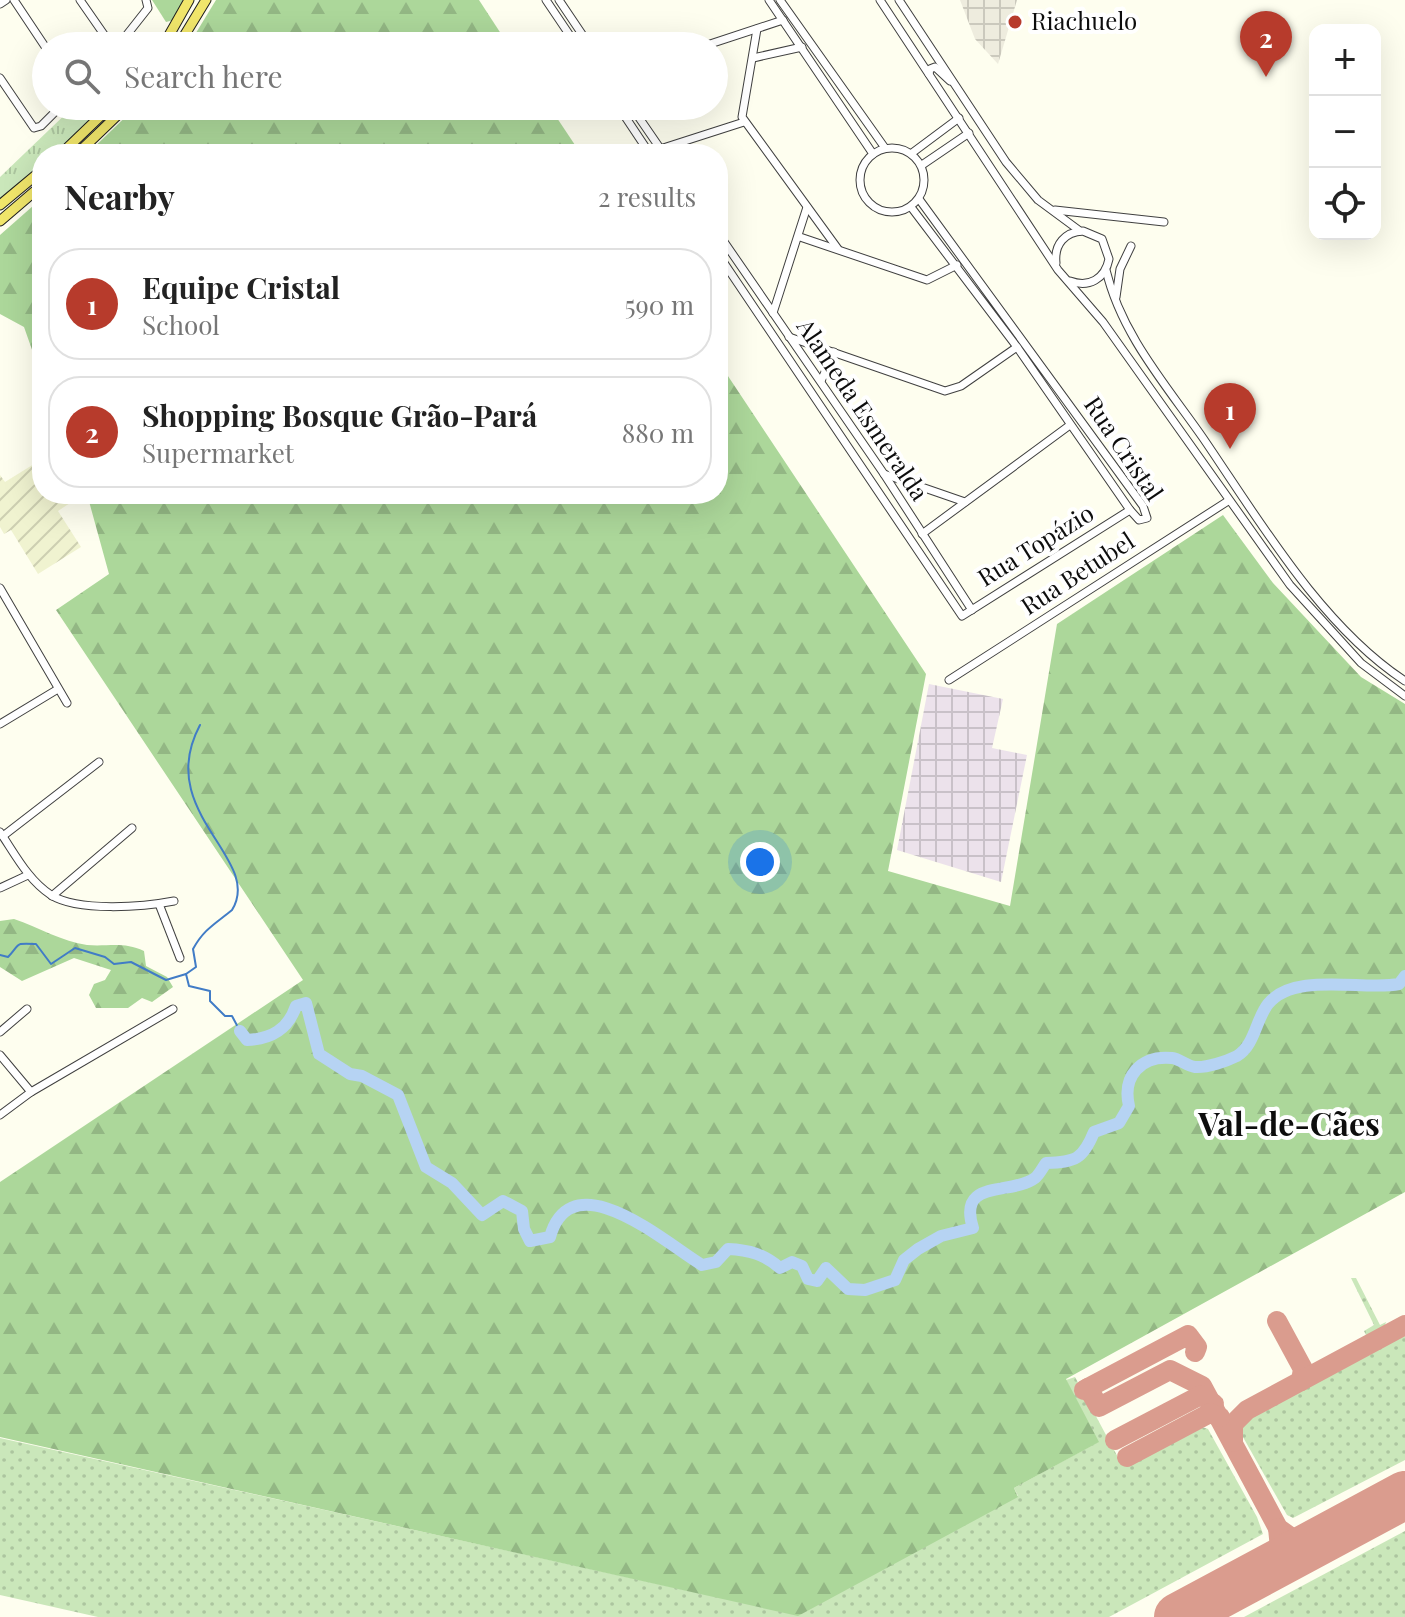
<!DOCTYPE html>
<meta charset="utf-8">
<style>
body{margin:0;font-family:"Playfair Display",serif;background:#f2f2f2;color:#222}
.controls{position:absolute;right:24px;top:24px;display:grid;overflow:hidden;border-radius:16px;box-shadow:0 8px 32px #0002}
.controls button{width:72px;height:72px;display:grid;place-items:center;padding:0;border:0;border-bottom:2px solid #e0e0e0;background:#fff;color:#222;font:40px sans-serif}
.you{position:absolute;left:760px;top:862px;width:28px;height:28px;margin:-20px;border:6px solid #fff;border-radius:50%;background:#1a73e8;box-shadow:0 0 0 12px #1a73e833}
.badge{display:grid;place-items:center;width:52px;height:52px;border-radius:50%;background:#b73b2c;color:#fff;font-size:26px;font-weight:700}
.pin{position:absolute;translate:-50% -66px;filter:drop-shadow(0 2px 4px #0008)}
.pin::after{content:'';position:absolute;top:42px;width:28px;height:24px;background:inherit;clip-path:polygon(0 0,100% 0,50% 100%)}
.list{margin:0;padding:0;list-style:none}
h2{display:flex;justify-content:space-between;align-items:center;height:104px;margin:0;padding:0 32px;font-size:34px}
h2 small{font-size:26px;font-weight:400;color:#767676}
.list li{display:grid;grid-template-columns:52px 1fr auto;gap:24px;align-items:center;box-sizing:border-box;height:112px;margin:0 16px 16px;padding:0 16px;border:2px solid #e0e0e0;border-radius:32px}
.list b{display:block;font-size:30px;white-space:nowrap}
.list p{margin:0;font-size:26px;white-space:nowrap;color:#767676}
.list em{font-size:26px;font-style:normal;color:#767676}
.icon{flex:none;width:44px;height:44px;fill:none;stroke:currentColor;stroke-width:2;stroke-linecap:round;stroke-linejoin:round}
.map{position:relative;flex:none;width:1405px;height:1617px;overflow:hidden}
.search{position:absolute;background:#fff;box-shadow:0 8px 32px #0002;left:32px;top:32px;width:696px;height:88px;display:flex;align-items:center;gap:20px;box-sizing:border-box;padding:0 28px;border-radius:44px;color:#767676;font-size:30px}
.panel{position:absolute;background:#fff;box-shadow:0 8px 32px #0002;left:32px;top:144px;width:696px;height:360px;border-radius:32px}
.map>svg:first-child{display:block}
.industrial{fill:url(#industrial-grid)}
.farmland{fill:url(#farmland-furrows)}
.grass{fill:url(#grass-dots)}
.forest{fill:url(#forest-firs)}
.park{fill:url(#park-tufts)}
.plaza{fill:url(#plaza-grid)}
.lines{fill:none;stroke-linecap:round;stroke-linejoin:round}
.stream{stroke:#417cc6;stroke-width:2}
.river{stroke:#b6d3f3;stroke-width:12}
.taxiway{stroke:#da9c8e;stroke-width:20}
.runway{stroke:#da9c8e;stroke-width:48}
.minor-casing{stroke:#404040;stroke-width:9}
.major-casing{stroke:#1e1e1e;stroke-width:11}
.minor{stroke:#fff;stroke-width:7}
.major{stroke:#f1e66b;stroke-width:9}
.poi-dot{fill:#b73b2c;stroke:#fff;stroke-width:3}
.labels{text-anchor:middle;stroke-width:8;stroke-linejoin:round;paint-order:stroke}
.poi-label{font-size:24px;fill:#0d0d0d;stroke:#fff;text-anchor:start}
.street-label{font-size:24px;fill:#0d0d0d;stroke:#fff}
.district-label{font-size:32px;font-weight:bold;fill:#0d0d0d;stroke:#fff}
</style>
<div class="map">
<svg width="1405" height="1617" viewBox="0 0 1405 1617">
<defs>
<pattern id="industrial-grid" width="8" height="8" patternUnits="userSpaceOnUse" patternTransform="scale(2)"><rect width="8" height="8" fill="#ece2eb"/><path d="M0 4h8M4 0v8" fill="none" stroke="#c9c1c8"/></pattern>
<pattern id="farmland-furrows" width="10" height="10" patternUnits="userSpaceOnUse" patternTransform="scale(2)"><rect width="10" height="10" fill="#f0f3d0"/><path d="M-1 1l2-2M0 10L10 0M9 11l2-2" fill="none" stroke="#cdcfb1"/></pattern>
<pattern id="grass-dots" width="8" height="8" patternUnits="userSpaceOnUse" patternTransform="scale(2)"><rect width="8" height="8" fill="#cae7ba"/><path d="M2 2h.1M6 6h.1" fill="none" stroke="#acc59f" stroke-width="1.8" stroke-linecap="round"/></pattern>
<pattern id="forest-firs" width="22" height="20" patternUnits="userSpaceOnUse" patternTransform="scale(2)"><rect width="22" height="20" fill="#acd79a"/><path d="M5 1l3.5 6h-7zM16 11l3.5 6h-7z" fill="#93b784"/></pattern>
<pattern id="park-tufts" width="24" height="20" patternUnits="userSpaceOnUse" patternTransform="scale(2)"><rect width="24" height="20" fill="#cae7ba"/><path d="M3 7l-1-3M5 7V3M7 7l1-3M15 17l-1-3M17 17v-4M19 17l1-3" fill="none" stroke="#acc59f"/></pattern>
<pattern id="plaza-grid" width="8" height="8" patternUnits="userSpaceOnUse" patternTransform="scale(2)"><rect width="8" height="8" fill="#eeecde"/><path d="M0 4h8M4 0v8" fill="none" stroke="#cbc9bd"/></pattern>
</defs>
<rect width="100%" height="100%" fill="#fefeef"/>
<path class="industrial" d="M929 684 1003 699 992 748 1027 755 1001 882 897 850Z"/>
<path class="farmland" d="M42 459V494H65L70 503 58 511 81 547 38 574 11 530 4 534 0 527V475L5 482Z"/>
<g class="grass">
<path d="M1351 1278H1356L1380 1325 1386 1322 1384 1328 1367 1337 1364 1331 1374 1325Z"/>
<path d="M1405 1333V1460L1293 1518 1287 1515 1239 1430 1241 1423Z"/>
<path d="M1075 1377 1121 1463C1140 1453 1189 1420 1208 1429L1257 1517 1263 1534 1109 1617H98L0 1595V1438L694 1592 1018 1496 1014 1488 1098 1442 1066 1380Z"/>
<path d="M1405 1531V1617H1244Z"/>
</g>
<g class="forest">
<path d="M152 0H190L178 19 166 22Z"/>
<path d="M216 0H479L509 46H188Z"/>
<path d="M137 106H549L581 154H87Z"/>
<path d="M42 198V378L24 327 0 314V235Z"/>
<path d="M718 361 926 674 888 871 1010 906 1057 624 1223 515 1273 583 1361 677 1405 704V1192L1066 1379 1099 1442 1014 1488 1018 1497 798 1616 0 1437V1182L303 980 56 610 109 574 87 494H718Z"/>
<path d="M14 919C38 927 63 942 87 945 108 947 123 941 144 951L146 966 167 977 173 987 152 1002 142 998 128 1008H96L89 995 94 984 105 980 111 970 74 958 22 981 0 967V921Z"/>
</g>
<path class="park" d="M74 106H109L55 154H42V167L0 202V177Z"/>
<path class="plaza" d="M960 0H1017L998 64 975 39Z"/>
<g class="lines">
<g class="stream">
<path d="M0 955 8 957C21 943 14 943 36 944L51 964 75 948 105 957 114 964 131 962 166 980 186 974 189 986 210 991V1001L225 1016H232L240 1031"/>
<path d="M186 974 196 967 193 949C204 929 215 924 232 910 264 858 153 813 200 725"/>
</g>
<path class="river" d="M240 1031 247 1040C271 1039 288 1030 296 1006L306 1003 319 1054 350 1074 362 1076 398 1095 426 1167 452 1183 482 1215 503 1201 522 1211 524 1229 530 1241 550 1237C572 1159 668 1245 702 1265L716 1262 728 1249C749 1250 764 1254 780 1268L792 1262 802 1266 808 1279 817 1281 826 1268 848 1289 865 1290 895 1280 904 1260 918 1249 941 1236 973 1228C957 1178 1011 1196 1035 1178 1039 1175 1043 1167 1046 1163 1076 1162 1083 1159 1094 1132L1119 1123 1129 1106C1122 1076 1141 1055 1172 1058 1180 1059 1187 1066 1195 1067 1207 1068 1227 1061 1237 1056 1255 1045 1256 1019 1268 1004 1294 971 1365 991 1399 984L1405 976"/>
<g class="taxiway">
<path d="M1277 1321 1303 1369 1301 1381"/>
<path d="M1088 1388 1099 1407 1170 1370 1202 1386 1278 1528 1296 1541 1319 1540"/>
<path d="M1084 1390 1188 1335 1197 1347 1195 1352"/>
<path d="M1115 1440 1201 1395 1214 1404"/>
<path d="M1233 1442V1424L1247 1410 1405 1325"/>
<path d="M1127 1457 1210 1413 1220 1417"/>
<path d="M1269 1568 1280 1548 1278 1528"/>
</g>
<path class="runway" d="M1178 1617 1405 1495"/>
<g class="minor-casing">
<g id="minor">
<path d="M14 0 46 48"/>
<path d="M80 0 112 46"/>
<path d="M546 0 577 46"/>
<path d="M559 0 590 46"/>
<path d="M769 0 873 154"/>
<path d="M780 0 885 148"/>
<path d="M880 0 1058 270 1103 322 1290 585 1361 663 1405 696"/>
<path d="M899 0 1006 162 1038 200 1080 231"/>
<path d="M0 4 6 0"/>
<path d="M757 29 742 117 838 249"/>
<path d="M118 46 148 8 146 0"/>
<path d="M704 46 783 20"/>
<path d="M753 58 802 47"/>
<path d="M929 74 930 69 935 67 950 81"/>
<path d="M0 78 34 128 41 126 61 106"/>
<path d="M618 106 650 154"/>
<path d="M631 106 664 154"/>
<circle cx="892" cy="180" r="32"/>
<path d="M660 149 744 122"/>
<path d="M912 153 959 118"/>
<path d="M922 165 969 133"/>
<path d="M911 207 1017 347 1130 510 1139 520 1147 518 1143 506 919 199"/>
<path d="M1055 210 1164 222"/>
<path d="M718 233 884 474 972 610"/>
<path d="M800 237 927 280 957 265"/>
<path d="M718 254 962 616 1130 510"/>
<path d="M1056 263C1054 244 1065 232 1083 231L1102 239 1109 259C1105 279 1089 288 1070 281"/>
<path d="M1106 270C1121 334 1166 385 1203 438 1259 520 1321 626 1405 681"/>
<path d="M1116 297 1120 269 1131 246"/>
<path d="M773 313 807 207"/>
<path d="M789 337 945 391 961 386 1017 347"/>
<path d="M821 381 834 352"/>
<path d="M884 474 965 502"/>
<path d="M922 534 1070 425"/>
<path d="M0 588 67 703"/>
<path d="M949 680 1228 501"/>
<path d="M0 724 58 689"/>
<path d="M0 832C15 854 28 880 51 895 78 912 143 907 174 901"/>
<path d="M3 836 99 762"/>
<path d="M0 888 28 875"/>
<path d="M52 896 132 828"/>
<path d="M159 904 180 958"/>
<path d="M0 1032 27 1009"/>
<path d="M0 1055 31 1092"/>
<path d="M0 1115 31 1092 173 1009"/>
</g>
</g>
<g class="major-casing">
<g id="major">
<path d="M163 46 189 0"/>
<path d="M178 46 206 0"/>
<path d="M61 154 111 106"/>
<path d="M77 154 127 106"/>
<path d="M0 205 42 170"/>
<path d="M0 221 42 185"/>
</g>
</g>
<use href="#minor" class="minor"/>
<use href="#major" class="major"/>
</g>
<circle class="poi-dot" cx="1015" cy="22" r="8"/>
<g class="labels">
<g class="poi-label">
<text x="1031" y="30">Riachuelo</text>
</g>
<g class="street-label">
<text transform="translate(862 410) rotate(56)" y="8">Alameda Esmeralda</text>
<text transform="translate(1123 449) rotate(56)" y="8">Rua Cristal</text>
<text transform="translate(1036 546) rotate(-32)" y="8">Rua Topázio</text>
<text transform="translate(1078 574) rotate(-33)" y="8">Rua Betubel</text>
</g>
<g class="district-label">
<text x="1289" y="1136">Val-de-Cães</text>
</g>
</g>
</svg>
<div class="controls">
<button>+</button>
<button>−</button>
<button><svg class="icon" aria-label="locate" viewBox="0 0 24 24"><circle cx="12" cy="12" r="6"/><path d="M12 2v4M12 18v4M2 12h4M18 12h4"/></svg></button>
</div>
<div class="you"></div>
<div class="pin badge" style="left:1230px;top:449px">1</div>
<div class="pin badge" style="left:1266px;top:77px">2</div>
<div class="search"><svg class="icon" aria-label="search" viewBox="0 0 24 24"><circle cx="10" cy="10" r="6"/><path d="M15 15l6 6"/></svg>Search here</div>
<section class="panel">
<h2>Nearby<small>2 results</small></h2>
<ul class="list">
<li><span class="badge">1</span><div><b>Equipe Cristal</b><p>School</p></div><em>590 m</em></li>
<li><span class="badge">2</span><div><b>Shopping Bosque Grão-Pará</b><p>Supermarket</p></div><em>880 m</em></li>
</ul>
</section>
</div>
